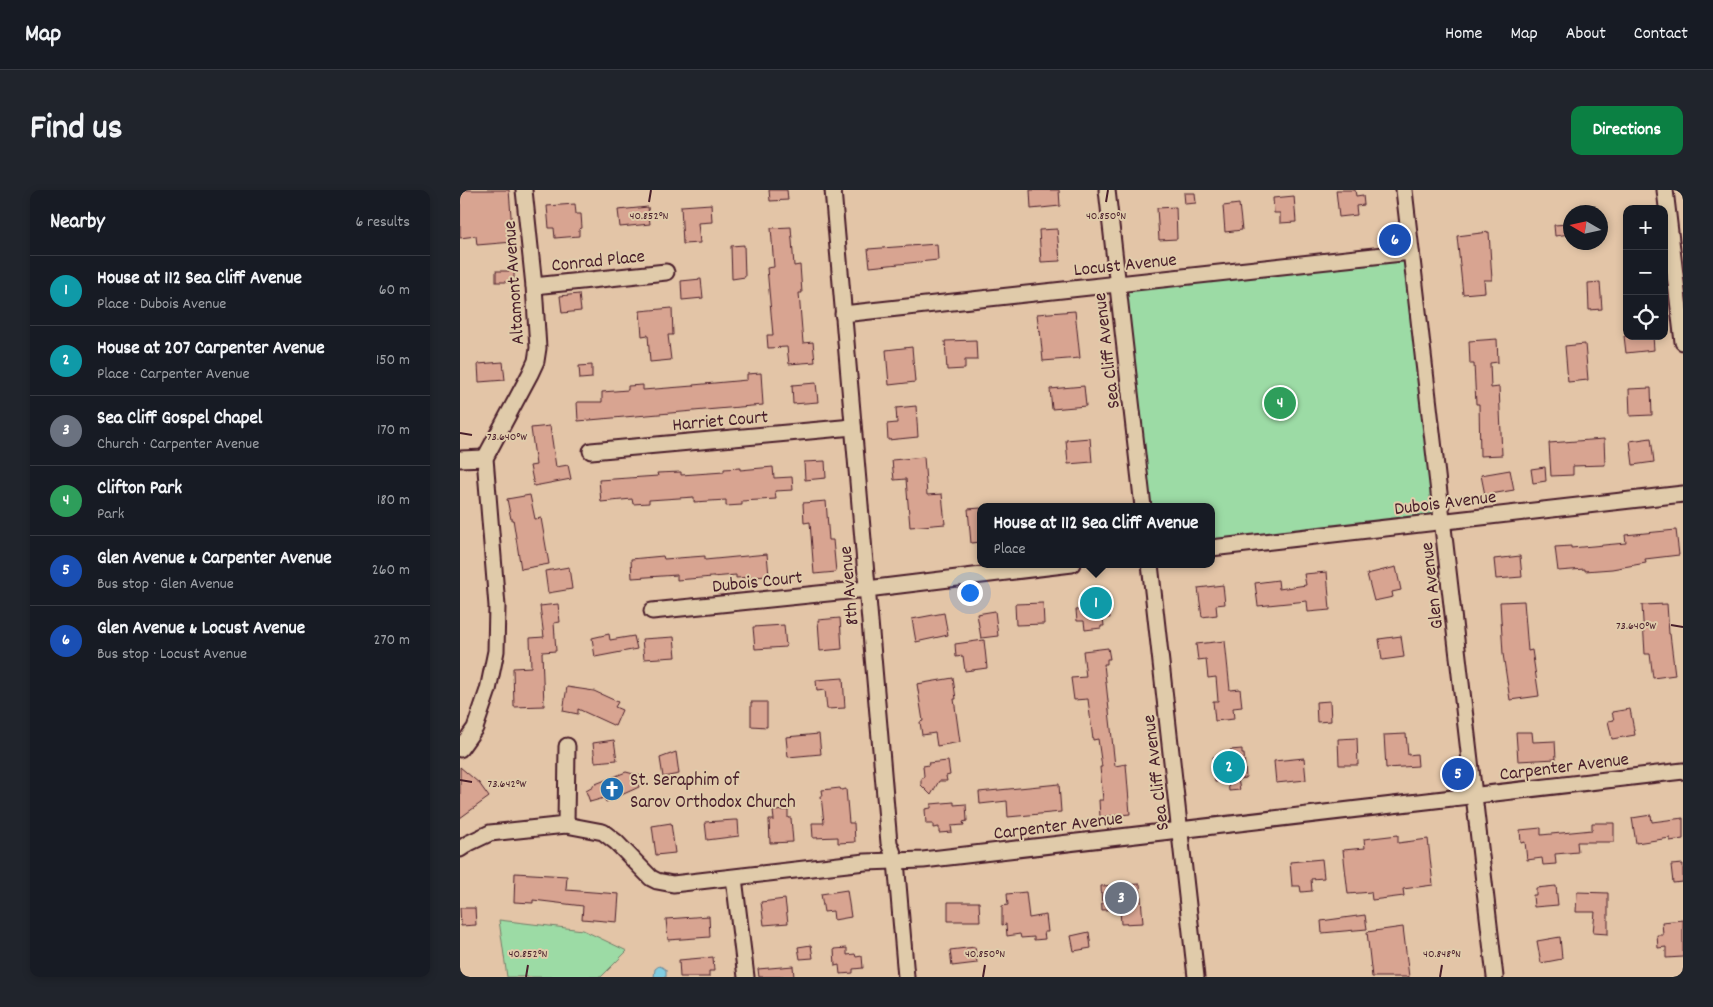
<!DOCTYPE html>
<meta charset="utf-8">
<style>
body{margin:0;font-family:Dekko,sans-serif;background:#20242c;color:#f1f3f6}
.controls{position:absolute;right:15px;top:15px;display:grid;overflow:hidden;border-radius:10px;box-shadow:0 2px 8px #0003}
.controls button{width:45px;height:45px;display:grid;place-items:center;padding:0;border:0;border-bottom:1px solid #363941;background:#171b24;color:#f1f3f6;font:25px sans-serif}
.compass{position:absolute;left:1103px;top:15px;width:45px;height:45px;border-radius:50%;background:#171b24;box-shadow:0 2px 8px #0003;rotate:279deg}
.you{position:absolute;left:509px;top:402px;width:18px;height:18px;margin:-12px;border:4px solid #fff;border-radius:50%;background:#1a73e8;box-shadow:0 0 0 8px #1a73e833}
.badge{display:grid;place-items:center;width:32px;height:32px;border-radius:50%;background:#0b8043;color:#fff;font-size:16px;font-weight:700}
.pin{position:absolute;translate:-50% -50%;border:2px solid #fff;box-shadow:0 1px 5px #0006}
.popup{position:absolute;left:517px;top:313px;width:238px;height:65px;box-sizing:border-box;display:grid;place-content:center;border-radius:10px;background:#171b24;filter:drop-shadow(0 1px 4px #0005);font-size:16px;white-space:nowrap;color:#9ea1a6}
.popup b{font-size:19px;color:#f1f3f6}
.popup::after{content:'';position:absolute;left:50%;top:100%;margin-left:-10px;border:10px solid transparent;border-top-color:#171b24}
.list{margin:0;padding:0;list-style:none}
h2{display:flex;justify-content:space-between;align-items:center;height:65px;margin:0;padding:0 20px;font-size:21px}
h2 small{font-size:16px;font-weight:400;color:#9ea1a6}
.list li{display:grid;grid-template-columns:32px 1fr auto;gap:15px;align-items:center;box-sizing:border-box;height:70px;padding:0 20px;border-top:1px solid #363941}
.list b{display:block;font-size:19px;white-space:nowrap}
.list p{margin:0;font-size:16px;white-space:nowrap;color:#9ea1a6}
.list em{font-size:16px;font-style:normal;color:#9ea1a6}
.icon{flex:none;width:28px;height:28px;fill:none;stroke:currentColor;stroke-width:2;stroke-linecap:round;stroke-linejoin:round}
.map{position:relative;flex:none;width:1223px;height:787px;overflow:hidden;border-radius:10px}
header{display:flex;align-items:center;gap:30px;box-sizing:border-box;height:70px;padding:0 25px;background:#171b24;border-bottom:1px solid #363941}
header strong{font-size:24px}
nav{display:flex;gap:28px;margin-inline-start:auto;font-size:18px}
.intro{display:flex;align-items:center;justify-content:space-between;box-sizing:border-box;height:120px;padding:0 30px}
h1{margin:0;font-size:35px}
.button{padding:12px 22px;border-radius:10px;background:#0b8043;color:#fff;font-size:18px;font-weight:700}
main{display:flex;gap:30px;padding:0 30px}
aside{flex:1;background:#171b24;border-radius:10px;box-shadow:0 2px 8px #0003}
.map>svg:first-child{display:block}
.green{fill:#9cdba5;stroke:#737d68}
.water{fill:#81cde1;stroke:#6b8798}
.building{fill:#d8a491;stroke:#4a1f2b}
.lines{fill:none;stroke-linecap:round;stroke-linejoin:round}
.minor-casing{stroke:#4a1f2b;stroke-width:19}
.minor{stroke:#e0cbaa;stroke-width:15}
.ticks{fill:none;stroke:#4a1f2b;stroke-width:2}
.labels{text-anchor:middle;stroke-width:4;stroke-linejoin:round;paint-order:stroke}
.street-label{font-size:19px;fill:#4a1f2b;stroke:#e0cbaa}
.poi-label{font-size:19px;fill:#4a1f2b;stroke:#e0cbaa;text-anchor:start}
.ticks-label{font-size:12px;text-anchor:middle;fill:#4a1f2b;stroke:#e0cbaa;stroke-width:4;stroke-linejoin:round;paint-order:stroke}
</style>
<header>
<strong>Map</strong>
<nav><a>Home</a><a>Map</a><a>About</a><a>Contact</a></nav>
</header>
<div class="intro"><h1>Find us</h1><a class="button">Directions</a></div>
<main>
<aside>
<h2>Nearby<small>6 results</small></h2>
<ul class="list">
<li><span class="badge" style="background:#0f9aa8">1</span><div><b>House at 112 Sea Cliff Avenue</b><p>Place · Dubois Avenue</p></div><em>60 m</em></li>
<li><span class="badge" style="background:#0f9aa8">2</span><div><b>House at 207 Carpenter Avenue</b><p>Place · Carpenter Avenue</p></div><em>150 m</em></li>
<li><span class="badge" style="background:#6b7280">3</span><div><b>Sea Cliff Gospel Chapel</b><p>Church · Carpenter Avenue</p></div><em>170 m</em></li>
<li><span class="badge" style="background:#2e9e5b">4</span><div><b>Clifton Park</b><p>Park</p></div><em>180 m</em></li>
<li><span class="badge" style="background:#1a4fb4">5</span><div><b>Glen Avenue &amp; Carpenter Avenue</b><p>Bus stop · Glen Avenue</p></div><em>260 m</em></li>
<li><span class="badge" style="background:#1a4fb4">6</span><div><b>Glen Avenue &amp; Locust Avenue</b><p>Bus stop · Locust Avenue</p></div><em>270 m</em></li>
</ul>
</aside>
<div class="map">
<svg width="1223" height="787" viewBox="0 0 1223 787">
<rect width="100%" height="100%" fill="#e3c5a7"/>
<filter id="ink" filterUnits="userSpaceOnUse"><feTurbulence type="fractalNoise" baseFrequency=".02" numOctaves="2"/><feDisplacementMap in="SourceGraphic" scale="10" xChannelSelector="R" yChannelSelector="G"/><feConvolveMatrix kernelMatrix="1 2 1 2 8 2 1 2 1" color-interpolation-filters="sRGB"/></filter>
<g filter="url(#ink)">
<g class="green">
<path d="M951 62 983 331 751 358V317H683L657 94Z"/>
<path d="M39 730 123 740 167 761 141 787H47Z"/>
</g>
<path class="water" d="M199 776 202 777 206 780V787H194L195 779Z"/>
<g class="building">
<path d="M0 0H49L53 52 17 55 16 46 0 48Z"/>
<path d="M309 0H327L328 10 310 11Z"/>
<path d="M570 0H599L600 16 571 19Z"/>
<path d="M876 0H895L896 6 903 5 904 15 896 16 897 25 879 27Z"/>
<path d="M724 3H735L736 13 725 14Z"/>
<path d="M834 6 836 32 820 33V23H814L813 8Z"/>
<path d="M115 14 116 24H121L122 38 119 39V46L95 48 94 38H89L87 16Z"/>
<path d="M251 14 252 32 238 33 240 53 223 54 221 16Z"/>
<path d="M779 14 782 40 765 42 763 16Z"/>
<path d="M188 17 190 34 160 37 158 20Z"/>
<path d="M716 17 717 49 699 50 697 18Z"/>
<path d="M1109 34 1110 44 1095 46 1094 35Z"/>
<path d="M331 37 334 76 340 75 342 103H339L343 153 353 152 355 172 329 174 327 157 308 158 307 145H313L307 78 314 77 311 38Z"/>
<path d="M597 39 600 71 581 72 579 40Z"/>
<path d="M1029 42 1032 90H1024L1025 102 1003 104 997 46Z"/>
<path d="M477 54 478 70 410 77 408 59Z"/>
<path d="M284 55 285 87 272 89 271 56Z"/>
<rect x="36" y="81" width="18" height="11"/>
<path d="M241 89 243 108 222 110 221 91Z"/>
<path d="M1140 92 1142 119 1129 120 1128 93Z"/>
<path d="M119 104 121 121 102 123 100 106Z"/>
<path d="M212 118 213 145H208L211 170 190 172 188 145 182 146 180 121Z"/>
<path d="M615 121 620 168 583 171 580 140 579 141 577 124Z"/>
<path d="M1164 146H1193L1194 160 1166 163Z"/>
<path d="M1037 149 1038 172 1030 173 1031 198 1039 197 1042 265 1020 266 1019 214H1016L1014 174H1010L1009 151Z"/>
<path d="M516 150 517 170H505V179L487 180 485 151Z"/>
<path d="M1125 154 1128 190 1108 192 1105 156Z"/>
<path d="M452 157 455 192 429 195 426 160Z"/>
<path d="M43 172 45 190 19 192 18 174Z"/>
<path d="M132 175V188L120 189 119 176Z"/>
<path d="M301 183 303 215 118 231 117 212H142V202L168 200V196L183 195V200L233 196V195L287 190V184Z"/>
<path d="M356 193 358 212 333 214 332 195Z"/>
<path d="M624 196 626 216 592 219 590 199Z"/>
<path d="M1191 198 1192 225 1170 226 1169 199Z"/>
<path d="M456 216 458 247 428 250 427 234 437 233 436 218Z"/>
<path d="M90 236 96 277 108 275 111 289 74 296 70 276 76 275 71 238Z"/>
<path d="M630 248 632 272 608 274 606 250Z"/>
<path d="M1191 248 1194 272 1173 275 1170 251Z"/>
<path d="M1144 249 1145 275 1113 276V285L1091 286 1089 253Z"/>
<path d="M464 267 467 305 482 304 485 334 450 337 446 289 434 290 432 270Z"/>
<path d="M365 271 366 288 345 290 344 272Z"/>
<path d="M313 277 314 288 332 287 333 300 315 301 316 309 282 311V315L266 316V310L234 312V307L189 310V313L173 314 172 309 141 312 139 290 198 286 197 283 221 282V285L264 282V279L280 278V280Z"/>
<path d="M1085 277 1086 291 1073 293 1071 279Z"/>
<path d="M1050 280 1054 300 1025 305 1021 285Z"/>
<path d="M70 305 75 329 81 328 89 374 61 379 53 329H51L47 309Z"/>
<path d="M366 311 369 350H373L376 382 354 384 350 332 344 333 343 313Z"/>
<path d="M521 318V352L511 353 508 319Z"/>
<path d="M1216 340 1219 365 1185 369 1186 373 1152 379 1125 381V379L1098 381 1095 357 1111 356V358L1166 353 1165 345Z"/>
<path d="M307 364 309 386 276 388V385L217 390V385L172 388 171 369 203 366 204 369 245 366V370Z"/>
<path d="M1060 366 1062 387 1036 389 1034 369Z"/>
<path d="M109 377 112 399 88 403 85 381Z"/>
<path d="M936 377 941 400 932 402 933 407 914 411 907 384Z"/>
<path d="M867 382 870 420 848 422 847 411 798 416 795 393 818 390 819 399 846 395 844 384Z"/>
<path d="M763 395 765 414 756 415 757 425 742 427 738 398Z"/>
<path d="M646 399 650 428H643L644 436H641V438L625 440 624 431H617L616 420 625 419 623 407 631 406 630 400Z"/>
<path d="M1064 411 1068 461 1072 460 1079 506 1050 510 1043 464 1040 412Z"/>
<path d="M583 413 584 434 556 435 555 414Z"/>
<path d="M98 414 100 432 94 433 96 461 82 462 84 516 54 517 53 478 71 477 70 448 84 447 80 416Z"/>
<path d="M1207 414 1209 444H1210L1215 485 1193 488 1190 464H1185L1182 415Z"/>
<path d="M535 421 538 446 521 448 517 424Z"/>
<path d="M484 423 488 445 456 452 452 429Z"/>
<path d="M380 428 382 459 360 461 358 430Z"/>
<path d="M324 435 326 457 295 459 293 437Z"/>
<path d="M149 444 150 450 174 446 177 459 135 467 132 448Z"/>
<path d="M941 446 944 467 922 470 919 449Z"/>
<path d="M214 447 216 467 184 469 182 449Z"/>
<path d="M524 450 527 478 505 481 503 466 496 467 495 454Z"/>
<path d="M765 451 770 500 780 499 782 517 773 518 774 529 755 531 753 511H758L756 487 748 488 746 469 738 470 736 454Z"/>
<path d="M648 458 650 469H647V474H644L655 576 666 574 670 624 640 627 639 610H643L640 577H642L638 549 633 550 628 509 614 510 611 488 626 487 623 461Z"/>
<path d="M383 488 385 518 367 519 365 500 357 501 356 490Z"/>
<path d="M493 488 496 509H494L500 552 477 556 475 543 462 545 460 532 463 531 457 494Z"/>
<path d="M107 497 134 501 158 512 155 517 162 520 155 536 118 519V524L103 521Z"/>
<path d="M870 511 871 531 857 532 856 512Z"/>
<path d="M291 512H307V537L291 536Z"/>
<path d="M1170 519 1175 545 1152 549 1148 531 1154 530 1152 522Z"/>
<path d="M1056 542H1072L1073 552 1095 551 1096 569 1058 571Z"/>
<path d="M359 544 361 564 328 567 326 547Z"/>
<path d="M946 544 948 565 957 564 958 576 926 578 924 545Z"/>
<path d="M897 548 898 575H879L878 549Z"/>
<path d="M154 550 157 570 135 572 133 553Z"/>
<path d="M782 559V564H784L786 588 778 589 780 600 769 601 768 591 755 592 753 567 770 563V560Z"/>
<path d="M216 562 219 584 203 587 200 568Z"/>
<path d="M844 568 846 590 816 593 814 571Z"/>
<path d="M488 571 490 585 486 586 487 591H479L471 605 461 595V590L464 586 463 576 469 575 468 573Z"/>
<path d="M0 577 19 593 29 607 0 628Z"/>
<path d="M166 582 181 586 177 592 179 597 146 612 144 608 130 612 126 601 133 597V595Z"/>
<path d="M599 594 601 622 548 627 547 611 520 614 519 602Z"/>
<path d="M380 598 381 600 386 599 389 633H394L395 652 378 653V647L353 648 352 633H364L361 606H363L362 600Z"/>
<path d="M494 612V615L506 614 507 631 503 632 504 635 491 636 492 642 479 643V637L473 638V634H466L465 619 471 618V614Z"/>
<path d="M328 620V628H331L333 652 310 653 309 630H314L313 621Z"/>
<path d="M1191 625 1192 632 1223 628V649L1210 651V648L1176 653 1172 628Z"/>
<path d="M274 630H278L279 646 247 650 245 632Z"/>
<path d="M211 633 215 663 196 665 192 636Z"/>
<path d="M1132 633H1154V652H1117L1118 662 1095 664 1096 674 1083 675 1082 668 1067 670 1065 652 1061 653 1060 640 1081 638V645L1132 640Z"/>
<path d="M938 645V653L968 649 973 695 943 699 944 706 912 710 911 702 888 704 883 660 905 658 904 649Z"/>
<path d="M862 669 864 688 851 689 852 701 841 702 840 696H832L830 672Z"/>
<path d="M1223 674V692L1213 693 1211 675Z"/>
<path d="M55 683 107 686 106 700 159 704 157 732 122 729 123 716 73 710V713L54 712Z"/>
<path d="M680 694 683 733 661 734 660 719 642 720 641 696Z"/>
<path d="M1096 696 1098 715 1074 717 1073 705H1076V698Z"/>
<path d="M387 700 391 727 374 730 373 721 364 722 361 704Z"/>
<path d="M566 702 569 728 586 725 588 742H584L585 749 574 750V747L561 748 560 744 547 746 546 734 542 735V716L548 715 547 704Z"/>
<path d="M1117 702 1148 703V744L1133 743 1135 722H1116Z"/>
<path d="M325 709 328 733 304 735 301 712Z"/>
<path d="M488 712H519L520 731H488Z"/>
<path d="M0 718H15L16 735 1 736Z"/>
<path d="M905 725 907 739 862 743 861 731Z"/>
<path d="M249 726 250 747 208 750 206 729Z"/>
<path d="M1223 730V767L1206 768V757L1198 758 1197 745H1203L1202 732Z"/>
<path d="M943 737 949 787H912L907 742Z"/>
<path d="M629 742 631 758 614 761 611 746Z"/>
<path d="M1100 747 1102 769 1081 773 1077 751Z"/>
<path d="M351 755 353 768 340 769 338 757Z"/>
<path d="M515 757 517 773 492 776 490 760Z"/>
<path d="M387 758V765L395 764 396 767 402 766 403 778 393 779V783L380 784 379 775 375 776 374 759Z"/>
<path d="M253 767 254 781H249V787H220L219 770Z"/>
<path d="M333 776 334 787H299L298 779Z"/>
</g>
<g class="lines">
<g class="minor-casing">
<g id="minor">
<path d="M373 0 429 653 436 671 446 787"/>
<path d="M647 0 683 317"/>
<path d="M944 0 1035 787"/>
<path d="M1205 0 1223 152"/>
<path d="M74 96 206 82"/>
<path d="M383 124 951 62"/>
<path d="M131 261 393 237"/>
<path d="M0 269 25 268"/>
<path d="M751 358 1223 304"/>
<path d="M690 374 736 787"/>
<path d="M192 421 407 399 612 374"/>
<path d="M0 559 15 538 28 500 36 461 37 416 25 268 70 184 76 171 78 158 74 96 64 0"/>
<path d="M106 635 107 556"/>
<path d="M0 659 9 653 30 643 106 635 143 642 156 652 191 688 197 691 213 694 405 672 463 670 1223 581"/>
<path d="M274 688 286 787"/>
</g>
</g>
<use href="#minor" class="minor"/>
</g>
</g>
<path class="ticks" d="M189 12 191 0M646 12 648 0M0 243 12 245M1211 435 1223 437M0 590 12 592M66 787 68 775M523 787 525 775M980 787 982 775"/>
<defs>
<g id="church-disc" transform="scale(1.25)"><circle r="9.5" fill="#1f6fb2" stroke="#e0cbaa"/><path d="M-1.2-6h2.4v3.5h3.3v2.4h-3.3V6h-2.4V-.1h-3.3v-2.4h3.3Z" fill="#fff"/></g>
</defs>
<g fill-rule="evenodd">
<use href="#church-disc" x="152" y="599"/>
</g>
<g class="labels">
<g class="street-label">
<text transform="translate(138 69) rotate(-6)" y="7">Conrad Place</text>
<text transform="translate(665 73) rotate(-6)" y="7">Locust Avenue</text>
<text transform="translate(52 93) rotate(-94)" y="7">Altamont Avenue</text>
<text transform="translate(645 161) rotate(-97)" y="7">Sea Cliff Avenue</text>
<text transform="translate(260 229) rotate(-5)" y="7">Harriet Court</text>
<text transform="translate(985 311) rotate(-7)" y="7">Dubois Avenue</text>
<text transform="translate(297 390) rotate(-6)" y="7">Dubois Court</text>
<text transform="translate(387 396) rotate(-95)" y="7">8th Avenue</text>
<text transform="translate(970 396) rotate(-97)" y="7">Glen Avenue</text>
<text transform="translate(1104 575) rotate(-7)" y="7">Carpenter Avenue</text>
<text transform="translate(694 583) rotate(-97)" y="7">Sea Cliff Avenue</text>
<text transform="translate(598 634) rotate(-7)" y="7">Carpenter Avenue</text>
</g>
<g class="poi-label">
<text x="170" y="595">St. Seraphim of<tspan x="170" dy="22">Sarov Orthodox Church</tspan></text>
</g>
</g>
<g class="ticks-label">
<text x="189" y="29">40.852°N</text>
<text x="646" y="29">40.850°N</text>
<text x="47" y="250">73.640°W</text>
<text x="1176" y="439">73.640°W</text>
<text x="47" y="597">73.642°W</text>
<text x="68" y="767">40.852°N</text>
<text x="525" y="767">40.850°N</text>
<text x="982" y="767">40.848°N</text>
</g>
</svg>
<div class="controls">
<button>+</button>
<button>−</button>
<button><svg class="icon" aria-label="locate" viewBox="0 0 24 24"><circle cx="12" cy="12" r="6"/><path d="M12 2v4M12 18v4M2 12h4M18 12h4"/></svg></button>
</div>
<svg class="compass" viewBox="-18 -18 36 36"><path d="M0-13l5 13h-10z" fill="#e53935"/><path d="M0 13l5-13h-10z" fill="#9ea1a6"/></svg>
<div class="you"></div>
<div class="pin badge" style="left:636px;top:413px;background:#0f9aa8">1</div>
<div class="popup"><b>House at 112 Sea Cliff Avenue</b>Place</div>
<div class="pin badge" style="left:769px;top:577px;background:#0f9aa8">2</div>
<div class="pin badge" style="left:661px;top:708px;background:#6b7280">3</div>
<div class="pin badge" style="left:820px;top:213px;background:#2e9e5b">4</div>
<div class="pin badge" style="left:998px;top:584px;background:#1a4fb4">5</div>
<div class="pin badge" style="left:935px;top:50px;background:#1a4fb4">6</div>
</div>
</main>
